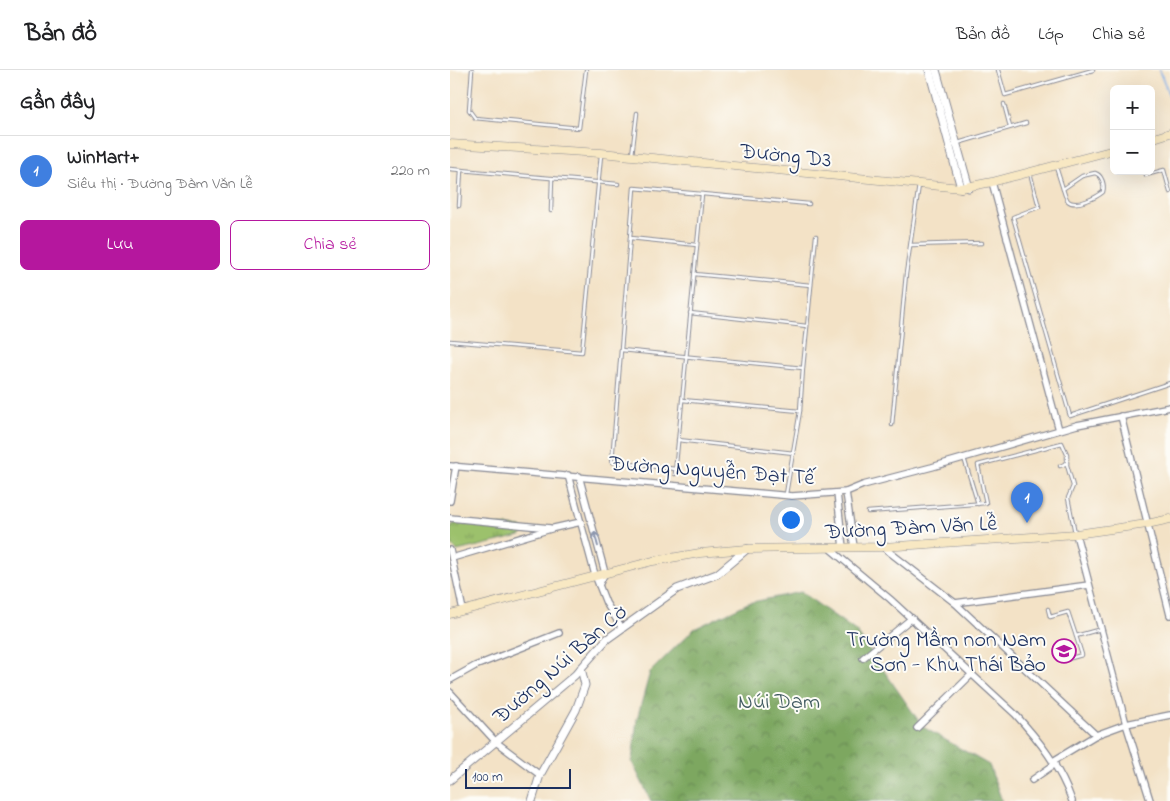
<!DOCTYPE html>
<html lang="vi">
<meta charset="utf-8">
<style>
body{margin:0;font-family:"Indie Flower",sans-serif;background:#f2f2f2;color:#202124}
.controls{position:absolute;right:15px;top:15px;display:grid;overflow:hidden;border-radius:8px;box-shadow:0 5px 20px #0002}
.controls button{width:45px;height:45px;display:grid;place-items:center;padding:0;border:0;border-bottom:1px solid #e0e0e0;background:#fff;color:#202124;font:25px sans-serif}
.scale{position:absolute;left:15px;bottom:12px;width:106px;box-sizing:border-box;padding-left:5px;border:2px solid #1b2f5e;border-top:0;font-size:14px;line-height:18px;white-space:nowrap;color:#1b2f5e;-webkit-text-stroke:4px #fdfcf7;paint-order:stroke}
.you{position:absolute;left:340px;top:449px;width:18px;height:18px;margin:-12px;border:4px solid #fff;border-radius:50%;background:#1a73e8;box-shadow:0 0 0 8px #1a73e833}
.badge{display:grid;place-items:center;width:32px;height:32px;border-radius:50%;background:#b5179e;color:#fff;font-size:16px;font-weight:700}
.pin{position:absolute;translate:-50% -41px;filter:drop-shadow(0 1px 2px #0008)}
.pin::after{content:'';position:absolute;top:26px;width:18px;height:15px;background:inherit;clip-path:polygon(0 0,100% 0,50% 100%)}
.list{margin:0;padding:0;list-style:none}
h2{display:flex;justify-content:space-between;align-items:center;height:65px;margin:0;padding:0 20px;font-size:21px}
h2 small{font-size:16px;font-weight:400;color:#757577}
.list li{display:grid;grid-template-columns:32px 1fr auto;gap:15px;align-items:center;box-sizing:border-box;height:70px;padding:0 20px;border-top:1px solid #e0e0e0}
.list b{display:block;font-size:19px;white-space:nowrap}
.list p{margin:0;font-size:16px;white-space:nowrap;color:#757577}
.list em{font-size:16px;font-style:normal;color:#757577}
.actions{display:flex;gap:10px;padding:15px 20px}
.actions a{flex:1;padding:11px 0;border:1px solid #b5179e;border-radius:8px;text-align:center;font-size:18px;color:#b5179e}
.actions .main{background:#b5179e;color:#fff}
.map{position:relative;flex:none;width:720px;height:731px;overflow:hidden}
header{display:flex;align-items:center;gap:30px;box-sizing:border-box;height:70px;padding:0 25px;background:#fff;border-bottom:1px solid #e0e0e0}
header strong{font-size:24px}
nav{display:flex;gap:28px;margin-inline-start:auto;font-size:18px}
main{display:flex}
aside{flex:1;background:#fff}
.map>svg:first-child{display:block}
.forest{fill:url(#forest-crowns);stroke:#4c6b5f}
.park{fill:url(#park-tufts);stroke:#5c7865}
.lines{fill:none;stroke-linecap:round;stroke-linejoin:round}
.stream{stroke:#7aaae4;stroke-width:2}
.service-casing{stroke:#878892;stroke-width:4.5}
.minor-casing{stroke:#878892;stroke-width:8}
.tertiary-casing{stroke:#878892;stroke-width:9}
.secondary-casing{stroke:#878892;stroke-width:9}
.service{stroke:#fff;stroke-width:2.5}
.minor{stroke:#fff;stroke-width:5.5}
.tertiary{stroke:#fff;stroke-width:7}
.secondary{stroke:#f8e8c3;stroke-width:8}
.oneway{stroke:#8d97ae}
.labels{text-anchor:middle;stroke-width:4;stroke-linejoin:round;paint-order:stroke}
.street-label{font-size:22px;fill:#1b2f5e;stroke:#fdfcf7}
.poi-label{font-size:22px;fill:#1b2f5e;stroke:#fdfcf7;text-anchor:end}
.park-label{font-size:22px;fill:#425b62;stroke:#fdfcf7}
</style>
<header>
<strong>Bản đồ</strong>
<nav><a>Bản đồ</a><a>Lớp</a><a>Chia sẻ</a></nav>
</header>
<main>
<aside>
<h2>Gần đây<small></small></h2>
<ul class="list">
<li><span class="badge" style="background:#3f7fe0">1</span><div><b>WinMart+</b><p>Siêu thị · Đường Đàm Văn Lễ</p></div><em>220 m</em></li>
</ul>
<div class="actions"><a class="main">Lưu</a><a>Chia sẻ</a></div>
</aside>
<div class="map">
<svg width="720" height="731" viewBox="0 0 720 731">
<defs>
<pattern id="forest-crowns" width="20" height="18" patternUnits="userSpaceOnUse" patternTransform="scale(1.25)"><rect width="20" height="18" fill="#7da760"/><path d="M2 6a3 3 0 1 1 6 0M12 15a3 3 0 1 1 6 0" fill="none" stroke="#668852"/></pattern>
<pattern id="park-tufts" width="24" height="20" patternUnits="userSpaceOnUse" patternTransform="scale(1.25)"><rect width="24" height="20" fill="#9cc16c"/><path d="M3 7l-1-3M5 7V3M7 7l1-3M15 17l-1-3M17 17v-4M19 17l1-3" fill="none" stroke="#7e9d5c"/></pattern>
</defs>
<rect width="100%" height="100%" fill="#fdfcf7"/>
<filter id="ink" filterUnits="userSpaceOnUse"><feTurbulence type="fractalNoise" baseFrequency=".02" numOctaves="2"/><feDisplacementMap in="SourceGraphic" scale="10" xChannelSelector="R" yChannelSelector="G"/><feConvolveMatrix kernelMatrix="1 2 1 2 8 2 1 2 1" color-interpolation-filters="sRGB"/></filter>
<filter id="wash" filterUnits="userSpaceOnUse"><feTurbulence type="fractalNoise" baseFrequency=".0096" numOctaves="4" result="noise"/><feDisplacementMap in="SourceGraphic" scale="20" xChannelSelector="R" yChannelSelector="G"/><feGaussianBlur stdDeviation="1.12" result="paint"/><feColorMatrix in="noise" values="0 0 0 0 0 0 0 0 0 0 0 0 0 0 0 0 0 1.4 0 .05"/><feComposite in="paint" operator="in"/></filter>
<g filter="url(#wash)">
<rect width="100%" height="100%" fill="#f3e2c6"/>
<path class="forest" d="M351 522 407 562 473 657 539 695 552 731H201L182 692 187 649 200 602 244 559 298 533Z"/>
<path class="park" d="M12 453 71 457 74 460 73 464 70 466 7 481 2 476 0 459 3 454Z"/>
<g class="lines">
<path class="stream" d="M709 0 720 27"/>
</g>
</g>
<g filter="url(#ink)">
<g class="lines">
<g class="service-casing">
<g id="service">
<path d="M22 0 19 40 25 48 129 58 136 0"/>
<path d="M548 0 555 25 643 0"/>
<path d="M554 34 560 57"/>
<path d="M501 75 576 53"/>
<path d="M182 85 187 43"/>
<path d="M606 97 613 119"/>
<path d="M0 99 168 114"/>
<path d="M695 101 696 105 714 100 720 122"/>
<path d="M580 103 589 137 563 147 620 346 720 313"/>
<path d="M645 103C652 105 655 115 653 122 647 127 626 138 618 131 616 128 614 123 613 119L632 106Z"/>
<path d="M9 136 11 100"/>
<path d="M101 141 102 108"/>
<path d="M180 168 247 175"/>
<path d="M461 175 532 173"/>
<path d="M244 204 361 215"/>
<path d="M240 243 357 256"/>
<path d="M0 271 132 282 151 85"/>
<path d="M171 280 353 298 350 341 336 424"/>
<path d="M353 298 366 166"/>
<path d="M232 330 350 341"/>
<path d="M442 355 456 204 469 115"/>
<path d="M228 370 344 383"/>
<path d="M514 388 528 434"/>
<path d="M610 396 617 393"/>
<path d="M226 399 162 392 184 118 252 124"/>
<path d="M225 404 252 124 359 134"/>
<path d="M418 442 536 433 528 395 612 373 617 384V395L623 416 618 428 625 463"/>
<path d="M598 539 600 547 618 542 626 566"/>
<path d="M614 590 632 585 626 566 651 559"/>
</g>
</g>
<g class="minor-casing">
<g id="minor">
<path d="M542 112 609 360"/>
<path d="M671 346 720 545"/>
<path d="M0 396 342 426 396 422 413 415 482 397 627 355 720 337"/>
<path d="M118 405 145 505 156 533 172 558"/>
<path d="M129 406 155 503 149 515"/>
<path d="M396 422 404 477"/>
<path d="M387 423 393 478"/>
<path d="M0 431 6 396"/>
<path d="M0 448 100 458"/>
<path d="M626 464 676 654 700 730"/>
<path d="M433 477 505 533 646 665"/>
<path d="M379 478 440 529 565 644C589 670 610 697 622 731"/>
<path d="M0 480 13 540"/>
<path d="M2 488 104 458 131 452"/>
<path d="M505 533 639 515"/>
<path d="M413 588 462 548"/>
<path d="M0 610 25 596 109 563"/>
<path d="M0 622 46 672 90 705"/>
<path d="M467 658 522 604"/>
<path d="M603 691 646 665 676 654 720 645"/>
<path d="M582 710 605 694"/>
</g>
</g>
<g class="tertiary-casing">
<g id="tertiary">
<path d="M479 0 511 118"/>
<path d="M486 0 519 118"/>
<path d="M0 710 125 605 157 569 227 519 267 504 297 479"/>
<path d="M82 731 90 705 126 640 135 615 131 598"/>
</g>
</g>
<g class="secondary-casing">
<g id="secondary">
<path d="M701 69 720 63"/>
<path d="M0 74 151 83 511 118 542 112 664 80"/>
<path d="M0 544 203 491 250 483 297 479 433 477 626 464 697 454 720 449"/>
</g>
</g>
<use href="#service" class="service"/>
<use href="#minor" class="minor"/>
<use href="#tertiary" class="tertiary"/>
<use href="#secondary" class="secondary"/>
</g>
<defs><path id="oneway-shaft" d="M-6 0H5M1.5-3L5.5 0L1.5 3" fill="none" stroke-width="1.6" stroke-linecap="round" stroke-linejoin="round" transform="scale(1.25)"/></defs>
<use class="oneway" href="#oneway-shaft" transform="translate(146 469) rotate(-105)"/>
</g>
<defs>
<g id="school-ring" transform="scale(1.25)"><circle r="9.5" fill="#fdfcf7" stroke="#b5179e" stroke-width="1.5"/><path d="M0-5L7-2L0 1L-7-2ZM-4 1L0 2.5L4 1V4Q0 6-4 4Z" fill="#b5179e"/></g>
</defs>
<g fill-rule="evenodd">
<use href="#school-ring" x="614" y="581"/>
</g>
<g class="labels">
<g class="street-label">
<text transform="translate(336 84) rotate(6)" y="8">Đường D3</text>
<text transform="translate(262 399) rotate(4)" y="8">Đường Nguyễn Đạt Tế</text>
<text transform="translate(461 456) rotate(-3)" y="8">Đường Đàm Văn Lễ</text>
<text transform="translate(109 593) rotate(-41)" y="8">Đường Núi Bàn Cờ</text>
</g>
<g class="poi-label">
<text x="596" y="576">Trường Mầm non Nam<tspan x="596" dy="25">Sơn - Khu Thái Bảo</tspan></text>
</g>
<g class="park-label">
<text x="329" y="638">Núi Dạm</text>
</g>
</g>
</svg>
<div class="controls">
<button>+</button>
<button>−</button>
</div>
<div class="scale">100 m</div>
<div class="you"></div>
<div class="pin badge" style="left:577px;top:453px;background:#3f7fe0">1</div>
</div>
</main>
